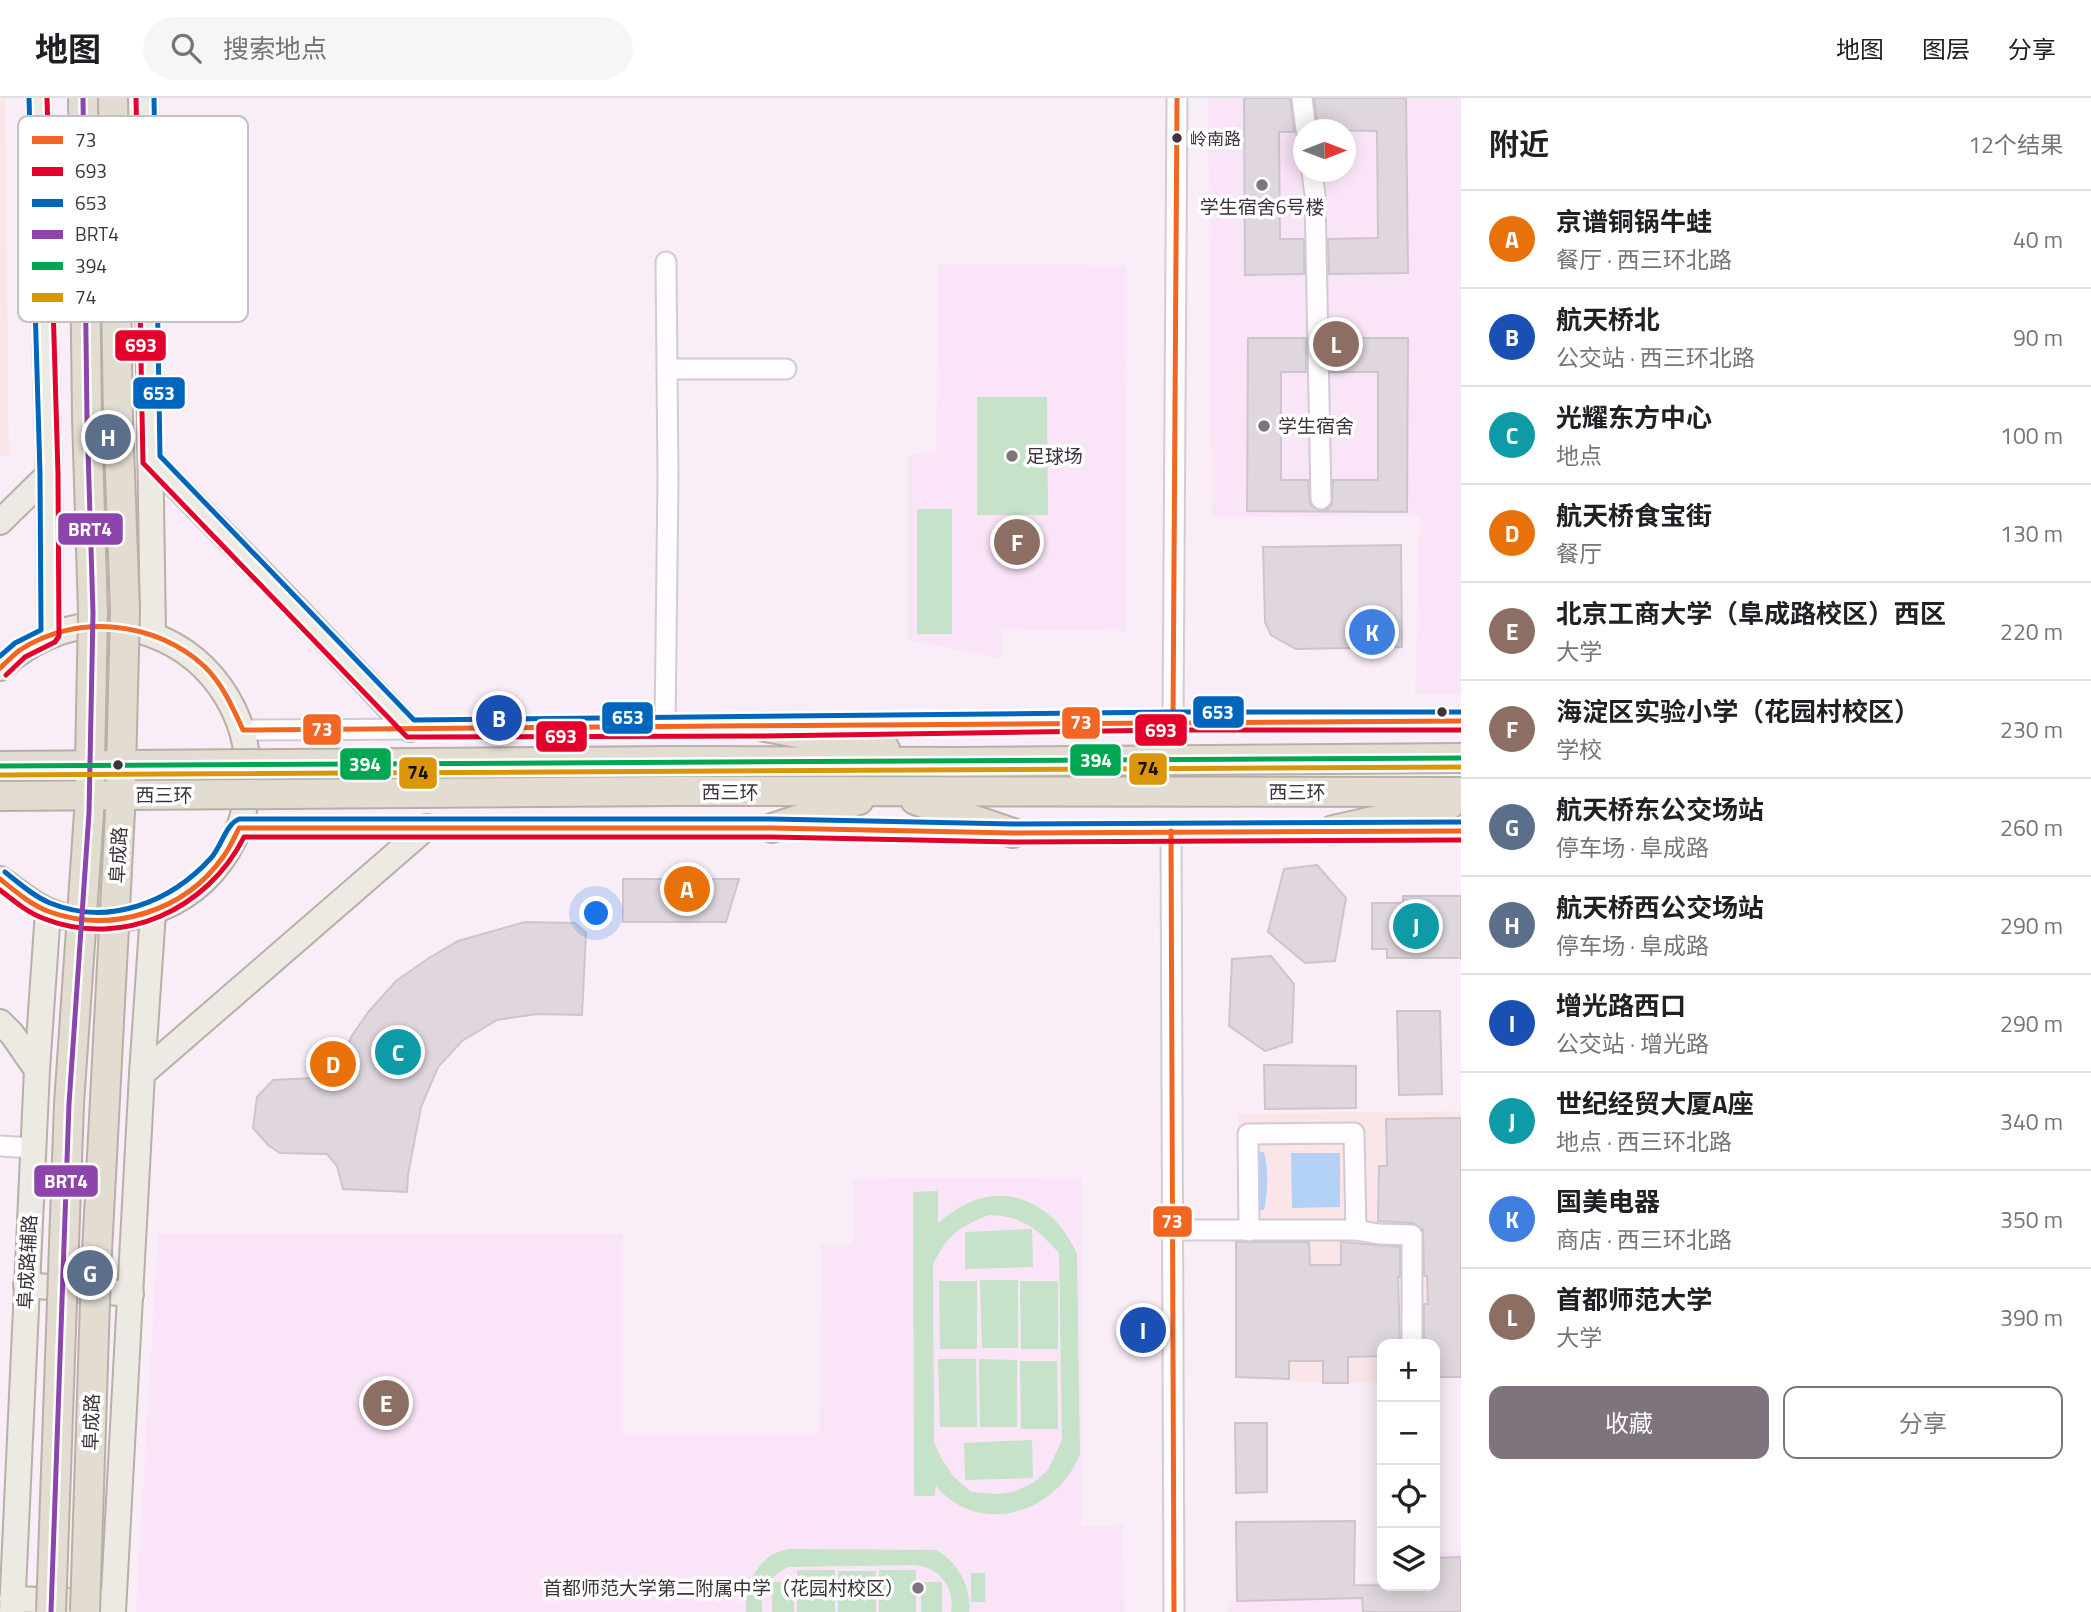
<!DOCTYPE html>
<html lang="zh">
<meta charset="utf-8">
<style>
body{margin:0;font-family:"Titillium Web","Noto Sans SC",sans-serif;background:#f6f6f6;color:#202124}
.controls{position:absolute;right:21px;bottom:21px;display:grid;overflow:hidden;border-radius:14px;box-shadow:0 4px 18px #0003}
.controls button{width:63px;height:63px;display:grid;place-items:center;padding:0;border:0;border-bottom:2px solid #e0e0e0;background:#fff;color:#202124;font:35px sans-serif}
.compass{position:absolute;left:1293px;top:21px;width:63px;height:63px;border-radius:50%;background:#fff;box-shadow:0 4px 18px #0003;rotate:90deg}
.you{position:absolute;left:597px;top:816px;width:24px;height:24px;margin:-18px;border:5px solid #fff;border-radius:50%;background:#1a73e8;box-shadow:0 0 0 10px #1a73e833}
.badge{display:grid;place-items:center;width:46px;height:46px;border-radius:50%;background:#7f747e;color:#fff;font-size:23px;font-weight:700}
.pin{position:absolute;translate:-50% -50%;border:4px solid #fff;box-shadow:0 2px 7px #0006}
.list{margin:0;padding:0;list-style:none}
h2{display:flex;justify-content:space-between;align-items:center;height:91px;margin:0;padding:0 28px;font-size:30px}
h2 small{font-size:23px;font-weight:400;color:#757577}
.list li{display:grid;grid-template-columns:46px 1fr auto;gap:21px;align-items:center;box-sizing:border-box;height:98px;padding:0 28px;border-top:2px solid #e0e0e0}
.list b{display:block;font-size:26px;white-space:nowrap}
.list p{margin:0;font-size:23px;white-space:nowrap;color:#757577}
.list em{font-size:23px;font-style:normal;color:#757577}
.actions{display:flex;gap:14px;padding:21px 28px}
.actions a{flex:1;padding:16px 0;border:2px solid #7f747e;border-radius:14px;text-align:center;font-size:24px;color:#7f747e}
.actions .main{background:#7f747e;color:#fff}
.icon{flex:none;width:38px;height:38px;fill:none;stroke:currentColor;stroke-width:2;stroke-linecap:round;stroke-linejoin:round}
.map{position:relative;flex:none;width:1461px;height:1514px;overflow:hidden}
header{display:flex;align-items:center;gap:42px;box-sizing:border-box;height:98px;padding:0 35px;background:#fff;border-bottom:2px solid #e0e0e0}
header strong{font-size:33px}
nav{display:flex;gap:38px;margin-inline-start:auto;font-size:24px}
.search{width:490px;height:63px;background:#f6f6f6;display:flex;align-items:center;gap:18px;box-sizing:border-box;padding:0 24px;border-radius:38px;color:#757577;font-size:26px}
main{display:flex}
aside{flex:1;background:#fff}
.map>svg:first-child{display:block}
.commercial{fill:#fae6e8}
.built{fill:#fae4f8;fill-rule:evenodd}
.green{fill:#c6e2c8;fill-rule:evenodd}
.water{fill:#b3d0f5}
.building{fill:#dfd6de;stroke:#cec4cd;stroke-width:2}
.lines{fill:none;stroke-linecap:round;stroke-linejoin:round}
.minor-casing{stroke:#d3cad3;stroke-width:23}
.major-casing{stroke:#b9afa7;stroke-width:28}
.highway-casing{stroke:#b9afa7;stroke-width:32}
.minor{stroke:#fefcfe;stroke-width:19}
.major{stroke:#ede9e3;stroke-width:24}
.highway{stroke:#e2dcd1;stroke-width:28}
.highway-bridge-casing{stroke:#b9afa7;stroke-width:32;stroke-linecap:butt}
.highway-bridge{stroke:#e2dcd1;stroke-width:28}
.bus-1-casing{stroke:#fff;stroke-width:10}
.bus-2-casing{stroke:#fff;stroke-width:10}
.bus-3-casing{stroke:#fff;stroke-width:10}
.bus-4-casing{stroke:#fff;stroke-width:10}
.bus-5-casing{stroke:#fff;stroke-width:10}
.bus-6-casing{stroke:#fff;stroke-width:10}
.bus-1{stroke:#f26522;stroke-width:5}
.bus-2{stroke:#e4002b;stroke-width:5}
.bus-3{stroke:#0065bd;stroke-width:5}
.bus-4{stroke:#8e44ad;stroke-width:5}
.bus-5{stroke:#00a651;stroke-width:5}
.bus-6{stroke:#db9509;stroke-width:5}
.bus-dot{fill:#3d333c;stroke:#fff;stroke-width:2.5}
.poi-dot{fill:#7f747e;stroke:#fff;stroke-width:2.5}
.labels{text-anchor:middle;stroke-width:7;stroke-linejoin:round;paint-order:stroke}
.bus-label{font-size:17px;fill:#3d333c;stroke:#fff;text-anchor:start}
.poi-label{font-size:19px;fill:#3d333c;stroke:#fff;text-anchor:start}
.street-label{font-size:19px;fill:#3d333c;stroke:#fff}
.key{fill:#fff;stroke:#c5c2c4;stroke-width:2}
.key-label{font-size:19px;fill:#3d333c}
.line-badge{stroke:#fff;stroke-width:2.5}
.badge-label{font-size:19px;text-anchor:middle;font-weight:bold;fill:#fff}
.pale-badge-label{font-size:19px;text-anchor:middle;font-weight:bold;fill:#111}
</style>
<header>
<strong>地图</strong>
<div class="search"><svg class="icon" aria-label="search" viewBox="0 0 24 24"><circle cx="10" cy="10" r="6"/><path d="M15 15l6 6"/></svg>搜索地点</div>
<nav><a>地图</a><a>图层</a><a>分享</a></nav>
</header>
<main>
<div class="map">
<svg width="1461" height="1514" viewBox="0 0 1461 1514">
<rect width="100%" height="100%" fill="#f9eef8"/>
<g class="commercial">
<path d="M0 0H5L9 358H0Z"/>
<path d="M1461 1013V1279H1435V1246H1382V1285H1323L1236 1279 1239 1016Z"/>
</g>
<g class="built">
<path d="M1208 0H1461V596H1415L1420 418 1212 419ZM1304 32H1346V74H1304Z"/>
<path d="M939 166 1127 167 1126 533 1002 531 1001 561 908 542V358L936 353Z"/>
<path d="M1081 1079V1428L1123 1427 1124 1514H136L158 1136H623V1335H820L821 1146H853V1081Z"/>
<path d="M1461 1453V1514H1228V1503L1353 1500 1354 1485 1382 1483V1488H1435V1454Z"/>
</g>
<g class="green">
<path d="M977 299H1047L1048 417H977Z"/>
<rect x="917" y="411" width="35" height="125"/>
<path d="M938 1093V1125C947 1118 956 1111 966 1106 1014 1083 1058 1112 1077 1156L1080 1356C1057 1415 980 1440 936 1388L935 1398H914L913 1094ZM989 1117C1023 1118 1037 1131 1059 1155L1062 1342 1048 1372 1033 1385 1013 1394 997 1396 971 1394 953 1378 941 1360 934 1344 933 1167C946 1138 960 1128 989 1117Z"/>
<path d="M1032 1131 1033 1169 965 1171V1134Z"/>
<path d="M980 1182H1018V1250H982Z"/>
<path d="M939 1183H977V1251H940Z"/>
<path d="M1020 1183H1058V1251H1021Z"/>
<path d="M938 1261H976L977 1329H940Z"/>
<path d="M979 1261 1017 1262V1329H980Z"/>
<path d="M1020 1263H1057L1058 1331H1021Z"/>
<path d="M1032 1342 1033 1380 965 1382 964 1345Z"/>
<path d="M790 1451 936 1452C958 1464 972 1490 969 1514H951C955 1489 940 1470 915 1467L788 1469C769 1478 760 1493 762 1514H746C746 1485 758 1455 790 1451Z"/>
<rect x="797" y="1472" width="38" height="42"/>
<rect x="879" y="1472" width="37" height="42"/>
<rect x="838" y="1473" width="38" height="41"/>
<rect x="971" y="1475" width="14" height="29"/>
<rect x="772" y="1484" width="22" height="30"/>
<rect x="921" y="1484" width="21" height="30"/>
</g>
<g class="water">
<path d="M1256 1054H1264C1269 1074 1268 1092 1264 1112H1258L1260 1072Z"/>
<path d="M1291 1055H1340V1109L1292 1110Z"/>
</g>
<g class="building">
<path d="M1244 0H1290L1294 34H1279L1280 141H1304V176L1245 177Z"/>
<path d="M1314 0H1406L1408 175 1329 176 1328 141 1378 140 1377 33 1318 32Z"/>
<path d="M1248 240H1306V274H1281V382H1308L1310 407 1321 413 1327 412 1332 406 1333 382H1378V274H1331L1330 240H1408L1407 414 1247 413Z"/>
<path d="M1401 447 1402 549 1296 551 1271 537 1265 524 1263 449Z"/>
<path d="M1317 767 1346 800 1335 863 1305 865 1268 834 1284 771Z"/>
<path d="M623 781H739L726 824H623Z"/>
<path d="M1403 798H1461V860H1387V851H1372V805H1403Z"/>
<path d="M525 824 575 825 586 835 582 917 537 916 497 922 462 943 438 969 421 1009 408 1077 407 1094 343 1091 337 1068 327 1056 280 1055 268 1047 253 1030 257 999 273 982 334 979 351 939 369 913 396 883 429 860 458 843Z"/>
<path d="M1271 858 1294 886 1292 944 1265 953 1229 928 1232 861Z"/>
<path d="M1397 913H1440L1442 996 1399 997Z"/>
<path d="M1264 967 1356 968V1010L1265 1011Z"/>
<path d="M1461 1020V1279H1435V1246H1424V1206H1428L1427 1178H1424L1423 1132 1413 1125 1378 1123 1379 1068H1387L1386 1021Z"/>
<path d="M1236 1144H1309L1310 1167H1341V1144L1400 1149V1179H1398L1400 1246H1382V1258L1348 1259V1285H1323V1263H1289V1281L1236 1279Z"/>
<path d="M1235 1325H1267V1394L1236 1395Z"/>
<path d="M1355 1423 1354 1487 1435 1488V1460L1461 1459V1514H1363L1362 1500 1237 1503 1236 1424Z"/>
</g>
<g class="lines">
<g class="minor-casing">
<g id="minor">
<path d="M1302 0 1306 32"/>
<path d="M1312 74 1315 97 1321 401"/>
<path d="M667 271H786"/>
<path d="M1173 623 1177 0"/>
<path d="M811 628 1173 623H1461"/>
<path d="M665 629 668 380 666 164"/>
<path d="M243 632 777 629"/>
<path d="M239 730H772L1013 735 1461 733"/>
<path d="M1171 733 1174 1514"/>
<path d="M0 1048 33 1050"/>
<path d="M1172 1132H1356L1354 1035 1248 1036 1249 1133"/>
<path d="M1356 1132 1379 1136 1412 1137V1246"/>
</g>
</g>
<g class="major-casing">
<g id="major">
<path d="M38 0 49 376 50 537"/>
<path d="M145 0 153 537"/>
<path d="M43 181 105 179"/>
<path d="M151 362 284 498 410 631"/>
<path d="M0 424 49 376"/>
<path d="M0 570C39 536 85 518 137 532 284 572 286 782 137 818 109 825 76 825 49 813 32 806 15 791 0 781"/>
<path d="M0 924 12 936 37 972"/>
<path d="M142 976 427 729"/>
<path d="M26 1187 131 1196"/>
<path d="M12 1501 102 1504"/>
<path d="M12 1514 37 972 48 813"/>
<path d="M113 1514 142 976 153 814"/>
</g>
</g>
<g class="highway-casing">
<g id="highway">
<path d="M765 629 885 651"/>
<path d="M678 663 957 664 1461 660"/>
<path d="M678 693 1461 694"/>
<path d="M915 702 1013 735"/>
<path d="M772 730 859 702"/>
<path d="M1333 732 1450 706"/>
</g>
</g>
<use href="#minor" class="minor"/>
<use href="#major" class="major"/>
<use href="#highway" class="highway"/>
<g class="highway-bridge-casing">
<g id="highway-bridge">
<path d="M0 668 678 663"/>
<path d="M0 698 678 693"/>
<path d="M51 1514 69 1006 89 715 93 515 87 319 83 0"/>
<path d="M85 1514 96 1173 120 714 125 512 118 321 113 0"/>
</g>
</g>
<use href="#highway-bridge" class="highway-bridge"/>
<g class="bus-1-casing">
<g id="bus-1">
<path d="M0 570C7 564 13 557 20 552 76 515 155 523 204 568 222 585 233 610 243 632 649 630 1055 623 1461 623"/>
<path d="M1173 623 1177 0"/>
<path d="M1171 733 1174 1514"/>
<path d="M0 781C15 793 31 807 50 814 112 836 185 813 223 759 230 750 234 740 239 730H772L1013 735 1461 733"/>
</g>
</g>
<g class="bus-2-casing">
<g id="bus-2">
<path d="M136 0 143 365 407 639 765 638 1173 632H1461"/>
<path d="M6 577 25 559 55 544 59 538 58 376 47 0"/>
<path d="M0 792C14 803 28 815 45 821 123 851 208 811 244 739H772L1013 744 1461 742"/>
</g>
</g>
<g class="bus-3-casing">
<g id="bus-3">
<path d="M154 0 160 358 414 622 1173 614H1461"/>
<path d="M0 558 15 545 41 532 40 376 29 0"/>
<path d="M5 774C19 785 33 798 50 805 109 829 171 804 211 760 221 749 226 726 239 721H772L1013 726 1461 724"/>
</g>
</g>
<g class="bus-4-casing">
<path id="bus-4" d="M51 1514 69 1006 89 715 93 515 87 319 83 0"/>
</g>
<g class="bus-5-casing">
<path id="bus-5" d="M0 668 1461 660"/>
</g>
<g class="bus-6-casing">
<path id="bus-6" d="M0 677 1461 669"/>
</g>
<use href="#bus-1" class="bus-1"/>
<use href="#bus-2" class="bus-2"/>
<use href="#bus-3" class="bus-3"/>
<use href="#bus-4" class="bus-4"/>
<use href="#bus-5" class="bus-5"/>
<use href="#bus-6" class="bus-6"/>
</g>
<g class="bus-dot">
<circle cx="1177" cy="40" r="6"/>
<circle cx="1442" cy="614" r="6"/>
<circle cx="118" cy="667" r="6"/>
</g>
<g class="poi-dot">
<circle cx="1262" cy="87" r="7"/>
<circle cx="1264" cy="328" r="7"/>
<circle cx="1012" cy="358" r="7"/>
<circle cx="918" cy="1490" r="7"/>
</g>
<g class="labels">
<g class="bus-label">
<text x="1190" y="47">岭南路</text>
</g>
<g class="poi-label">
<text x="1262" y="116" text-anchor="middle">学生宿舍6号楼</text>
<text x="1278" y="335">学生宿舍</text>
<text x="1026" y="365">足球场</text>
<text x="904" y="1497" text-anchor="end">首都师范大学第二附属中学（花园村校区）</text>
</g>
<g class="street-label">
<text x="730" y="701">西三环</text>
<text x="1297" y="701">西三环</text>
<text x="164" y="704">西三环</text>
<text transform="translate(118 757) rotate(-87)" y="7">阜成路</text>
<text transform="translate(27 1164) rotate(-87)" y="7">阜成路辅路</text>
<text transform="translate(91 1324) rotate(-88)" y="7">阜成路</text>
</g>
</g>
<rect x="18" y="18" width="230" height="206" rx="10" class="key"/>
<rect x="32" y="38" width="31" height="8" fill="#f26522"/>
<rect x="32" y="69" width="31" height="9" fill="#e4002b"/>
<rect x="32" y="101" width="31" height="8" fill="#0065bd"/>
<rect x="32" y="132" width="31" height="9" fill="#8e44ad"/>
<rect x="32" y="164" width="31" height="8" fill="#00a651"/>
<rect x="32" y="195" width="31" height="9" fill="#db9509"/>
<g class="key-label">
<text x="75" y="49">73</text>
<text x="75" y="80">693</text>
<text x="75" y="112">653</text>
<text x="75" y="143">BRT4</text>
<text x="75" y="175">394</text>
<text x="75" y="206">74</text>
</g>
<g class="line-badge">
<rect x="114" y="231" width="53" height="33" rx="7" fill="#e4002b"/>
<rect x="132" y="278" width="54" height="34" rx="7" fill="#0065bd"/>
<rect x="57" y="414" width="67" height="34" rx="7" fill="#8e44ad"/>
<rect x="1192" y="597" width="53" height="34" rx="7" fill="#0065bd"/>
<rect x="601" y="603" width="53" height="34" rx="7" fill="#0065bd"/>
<rect x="1061" y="608" width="40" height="34" rx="7" fill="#f26522"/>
<rect x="302" y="615" width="40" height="33" rx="7" fill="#f26522"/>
<rect x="1134" y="615" width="54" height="34" rx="7" fill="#e4002b"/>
<rect x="535" y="622" width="53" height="33" rx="7" fill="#e4002b"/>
<rect x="1069" y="645" width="53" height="34" rx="7" fill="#00a651"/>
<rect x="339" y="649" width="53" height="34" rx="7" fill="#00a651"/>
<rect x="1128" y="654" width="40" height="34" rx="7" fill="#db9509"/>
<rect x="398" y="658" width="40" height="34" rx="7" fill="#db9509"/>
<rect x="33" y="1066" width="66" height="34" rx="7" fill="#8e44ad"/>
<rect x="1152" y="1107" width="41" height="33" rx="7" fill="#f26522"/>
</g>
<g class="badge-label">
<text x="141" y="254">693</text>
<text x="159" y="302">653</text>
<text x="90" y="438">BRT4</text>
<text x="1218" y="621">653</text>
<text x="628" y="626">653</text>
<text x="1081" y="631">73</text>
<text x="322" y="638">73</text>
<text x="1161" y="639">693</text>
<text x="561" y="645">693</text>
<text x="1096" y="669">394</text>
<text x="365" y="673">394</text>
<text x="66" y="1090">BRT4</text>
<text x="1172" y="1130">73</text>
</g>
<g class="pale-badge-label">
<text x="1148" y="677">74</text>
<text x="418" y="681">74</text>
</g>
</svg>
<div class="controls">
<button>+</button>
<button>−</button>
<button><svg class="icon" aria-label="locate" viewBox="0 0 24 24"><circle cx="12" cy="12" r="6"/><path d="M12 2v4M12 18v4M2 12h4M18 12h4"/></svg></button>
<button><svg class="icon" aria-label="layers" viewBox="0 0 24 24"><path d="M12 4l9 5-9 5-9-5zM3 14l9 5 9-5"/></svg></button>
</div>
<svg class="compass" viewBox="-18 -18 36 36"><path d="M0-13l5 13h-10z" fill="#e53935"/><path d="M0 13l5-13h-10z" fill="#757577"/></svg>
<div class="you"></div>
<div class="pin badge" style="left:687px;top:791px;background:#e8710a">A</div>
<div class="pin badge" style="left:499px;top:620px;background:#1a4fb4">B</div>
<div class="pin badge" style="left:398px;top:954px;background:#0f9aa8">C</div>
<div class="pin badge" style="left:333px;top:966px;background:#e8710a">D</div>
<div class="pin badge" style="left:386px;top:1305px;background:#8d6e63">E</div>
<div class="pin badge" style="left:1017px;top:444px;background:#8d6e63">F</div>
<div class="pin badge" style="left:90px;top:1175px;background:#5c6f8a">G</div>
<div class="pin badge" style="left:108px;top:339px;background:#5c6f8a">H</div>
<div class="pin badge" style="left:1143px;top:1232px;background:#1a4fb4">I</div>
<div class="pin badge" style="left:1416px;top:828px;background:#0f9aa8">J</div>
<div class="pin badge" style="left:1372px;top:534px;background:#3f7fe0">K</div>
<div class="pin badge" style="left:1336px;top:246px;background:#8d6e63">L</div>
</div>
<aside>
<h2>附近<small>12个结果</small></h2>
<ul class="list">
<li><span class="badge" style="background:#e8710a">A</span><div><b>京谱铜锅牛蛙</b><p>餐厅 · 西三环北路</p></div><em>40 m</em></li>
<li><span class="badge" style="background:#1a4fb4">B</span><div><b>航天桥北</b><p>公交站 · 西三环北路</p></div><em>90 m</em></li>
<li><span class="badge" style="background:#0f9aa8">C</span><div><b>光耀东方中心</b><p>地点</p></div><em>100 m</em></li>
<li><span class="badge" style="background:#e8710a">D</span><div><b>航天桥食宝街</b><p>餐厅</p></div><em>130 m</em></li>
<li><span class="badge" style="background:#8d6e63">E</span><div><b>北京工商大学（阜成路校区）西区</b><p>大学</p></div><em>220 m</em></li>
<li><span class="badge" style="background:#8d6e63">F</span><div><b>海淀区实验小学（花园村校区）</b><p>学校</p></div><em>230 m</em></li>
<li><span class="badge" style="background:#5c6f8a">G</span><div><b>航天桥东公交场站</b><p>停车场 · 阜成路</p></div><em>260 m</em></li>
<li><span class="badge" style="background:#5c6f8a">H</span><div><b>航天桥西公交场站</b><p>停车场 · 阜成路</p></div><em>290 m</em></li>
<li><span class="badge" style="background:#1a4fb4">I</span><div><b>增光路西口</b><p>公交站 · 增光路</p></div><em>290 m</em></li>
<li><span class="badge" style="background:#0f9aa8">J</span><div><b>世纪经贸大厦A座</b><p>地点 · 西三环北路</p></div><em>340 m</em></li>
<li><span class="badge" style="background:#3f7fe0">K</span><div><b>国美电器</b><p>商店 · 西三环北路</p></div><em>350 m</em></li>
<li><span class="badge" style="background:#8d6e63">L</span><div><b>首都师范大学</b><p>大学</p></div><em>390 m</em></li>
</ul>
<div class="actions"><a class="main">收藏</a><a>分享</a></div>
</aside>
</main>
